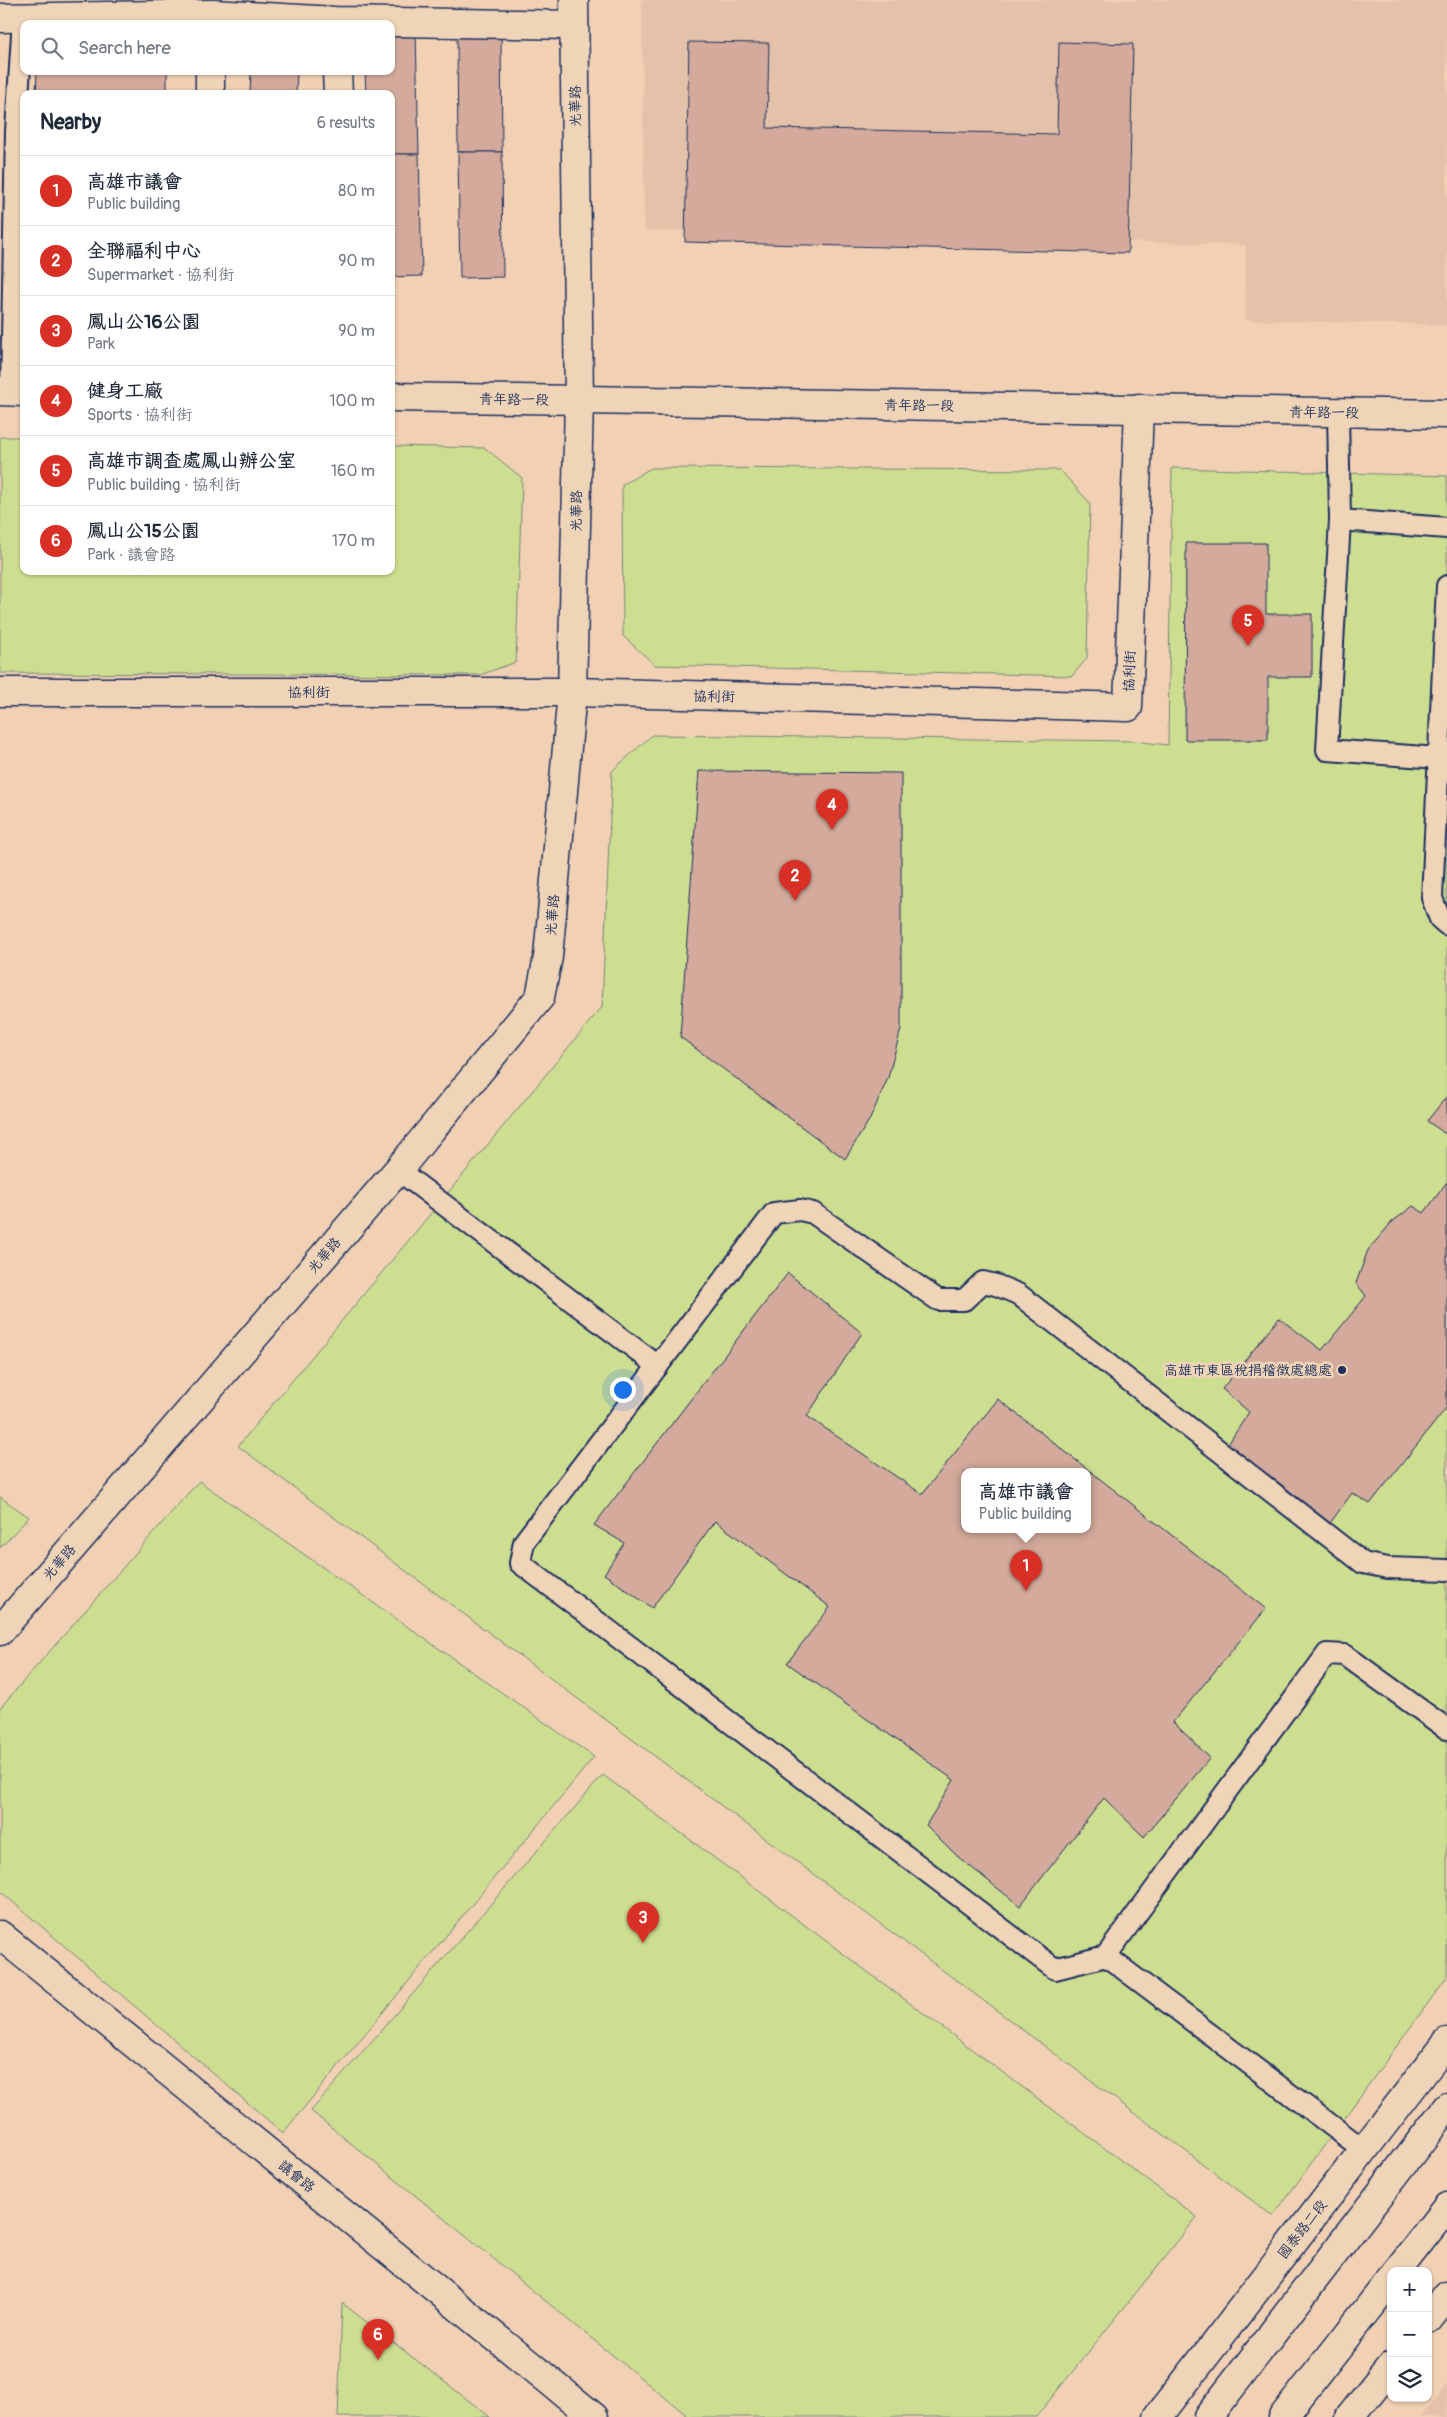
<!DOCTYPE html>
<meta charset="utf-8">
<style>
body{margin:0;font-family:Pangolin,"LXGW WenKai TC",sans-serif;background:#f6f6f7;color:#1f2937}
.controls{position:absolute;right:15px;bottom:15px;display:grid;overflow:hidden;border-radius:10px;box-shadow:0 1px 4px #0004}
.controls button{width:45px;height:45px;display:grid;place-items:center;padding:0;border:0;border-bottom:1px solid #e0e1e3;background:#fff;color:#1f2937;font:25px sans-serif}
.you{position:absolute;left:622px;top:1389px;width:18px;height:18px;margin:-12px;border:4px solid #fff;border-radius:50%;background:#1a73e8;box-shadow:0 0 0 8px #1a73e833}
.badge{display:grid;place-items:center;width:32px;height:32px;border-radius:50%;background:#d93025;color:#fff;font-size:16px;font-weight:700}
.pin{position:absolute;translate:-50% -41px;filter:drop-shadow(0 1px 2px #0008)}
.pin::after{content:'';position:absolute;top:26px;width:18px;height:15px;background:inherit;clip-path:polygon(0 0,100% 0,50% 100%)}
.popup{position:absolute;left:961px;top:1468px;width:130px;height:65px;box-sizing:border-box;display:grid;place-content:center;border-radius:10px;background:#fff;filter:drop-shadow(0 1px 4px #0005);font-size:16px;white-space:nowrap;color:#747a83}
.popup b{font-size:19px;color:#1f2937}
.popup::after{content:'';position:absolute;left:50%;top:100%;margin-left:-10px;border:10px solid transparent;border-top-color:#fff}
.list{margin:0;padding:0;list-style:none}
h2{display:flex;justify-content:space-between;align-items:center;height:65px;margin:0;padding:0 20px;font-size:21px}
h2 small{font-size:16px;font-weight:400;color:#747a83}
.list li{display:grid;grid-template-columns:32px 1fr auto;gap:15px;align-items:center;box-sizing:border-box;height:70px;padding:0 20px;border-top:1px solid #e0e1e3}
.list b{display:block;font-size:19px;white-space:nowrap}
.list p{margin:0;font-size:16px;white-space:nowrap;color:#747a83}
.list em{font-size:16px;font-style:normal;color:#747a83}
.icon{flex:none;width:28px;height:28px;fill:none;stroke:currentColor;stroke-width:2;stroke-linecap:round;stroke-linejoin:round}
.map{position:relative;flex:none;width:1447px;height:2417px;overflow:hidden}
.search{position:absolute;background:#fff;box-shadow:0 1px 4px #0004;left:20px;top:20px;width:375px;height:55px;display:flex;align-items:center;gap:12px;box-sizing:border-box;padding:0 18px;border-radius:10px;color:#747a83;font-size:19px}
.panel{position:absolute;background:#fff;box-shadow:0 1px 4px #0004;left:20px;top:90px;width:375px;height:485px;border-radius:10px}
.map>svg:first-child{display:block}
.built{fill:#e4c2aa}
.green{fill:#cede91;stroke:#748678;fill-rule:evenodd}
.building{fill:#d3aa9b;stroke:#1b2f5e;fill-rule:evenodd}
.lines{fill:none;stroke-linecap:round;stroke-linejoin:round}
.service-casing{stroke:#1b2f5e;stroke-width:24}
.minor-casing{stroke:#1b2f5e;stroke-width:31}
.tertiary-casing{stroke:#1b2f5e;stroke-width:31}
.service{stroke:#f0d4b7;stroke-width:20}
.minor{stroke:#f0d4b7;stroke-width:28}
.tertiary{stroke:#f0d4b7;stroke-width:28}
.poi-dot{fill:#1b2f5e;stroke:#f0d4b7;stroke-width:2}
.labels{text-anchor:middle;stroke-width:5;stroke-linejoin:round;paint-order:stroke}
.street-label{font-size:14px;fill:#1b2f5e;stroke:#f0d4b7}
.poi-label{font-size:14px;fill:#1b2f5e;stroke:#f0d4b7;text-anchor:end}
</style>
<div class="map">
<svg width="1447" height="2417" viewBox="0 0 1447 2417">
<rect width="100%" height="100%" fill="#f1d0b4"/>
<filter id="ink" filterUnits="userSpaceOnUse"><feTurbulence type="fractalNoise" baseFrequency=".02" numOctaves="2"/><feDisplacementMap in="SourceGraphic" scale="10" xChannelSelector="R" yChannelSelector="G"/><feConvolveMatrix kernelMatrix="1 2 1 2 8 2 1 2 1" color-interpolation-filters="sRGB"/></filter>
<g filter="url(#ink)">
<g class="built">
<path d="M642 0H1447V325L1245 320 1246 245 644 230Z"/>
<path d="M1447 2384V2417H1421Z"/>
</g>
<g class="green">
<path d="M0 437H24V571H391V446L485 448 522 478 516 662 480 675 0 673Z"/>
<path d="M651 468 1060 470 1090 503 1087 658 1072 676 655 665 623 636 622 485Z"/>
<path d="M1172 468 1447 476V1977L1273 2216 238 1446 602 1007 612 771 652 735 1134 741 1168 745ZM965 1472H1087V1530H965Z"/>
<path d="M199 1481 594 1757 283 2133 0 1891V1708Z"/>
<path d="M0 1497 29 1517 0 1548Z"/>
<path d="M603 1775 1197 2217 1036 2417H689L311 2111Z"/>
<path d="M342 2303 490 2417H338Z"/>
</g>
<g class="building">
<path d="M416 32 419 154H391V94H366L365 71H391V33Z"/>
<path d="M501 34 502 152H458L457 35Z"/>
<path d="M689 42 769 43 767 128 1057 134 1059 42 1133 44 1128 253 685 242Z"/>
<path d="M37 71H167V94H36Z"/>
<path d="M251 71H297L296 94H250Z"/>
<path d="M458 152H502L503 277 460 278Z"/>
<path d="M391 154H419L422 276 391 277Z"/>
<path d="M1186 543H1266V614H1312V677H1268V740H1185Z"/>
<path d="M699 771 901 773V1029L888 1078 870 1119 845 1159 680 1037Z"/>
<path d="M1447 1096V1135L1427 1121Z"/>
<path d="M1447 1182V1407L1370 1504 1352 1493 1328 1526 1225 1449 1249 1412 1222 1389 1279 1318 1322 1350 1366 1296 1356 1283 1368 1250 1392 1222 1413 1206 1424 1213Z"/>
<path d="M788 1273 862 1333 807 1416 922 1494 998 1399 1266 1609 1173 1722 1210 1758 1144 1837 1104 1798 1020 1906 957 1856 926 1825 954 1780 787 1663 830 1607 715 1521 652 1608 604 1574 624 1543 594 1525ZM965 1472H1087V1530H965Z"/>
</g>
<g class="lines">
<g class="service-casing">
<g id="service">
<path d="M11 391 16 131 23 18"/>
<path d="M1338 412 1340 520 1327 750 1439 758"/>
<path d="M1340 520 1447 528"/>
<path d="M1447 586 1432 898 1440 919 1447 925"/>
<path d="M398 1170 658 1366"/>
<path d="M1447 1570 1388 1568 1363 1563 1018 1294 996 1285 983 1282 964 1300H938L813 1213 800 1210 774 1213 524 1542 520 1563 1055 1969 1106 1956 1327 1654 1345 1655 1447 1729"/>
<path d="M1106 1956 1364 2150"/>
</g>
</g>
<g class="minor-casing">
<g id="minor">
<path d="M0 18 212 14 335 21 574 25"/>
<path d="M337 71 338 94"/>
<path d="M210 94V71"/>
<path d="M0 692H572L1128 707 1139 408"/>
<path d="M0 1631 398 1170 540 997 548 957 572 692 579 400 574 0"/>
<path d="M0 1935 594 2417"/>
</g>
</g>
<g class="tertiary-casing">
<g id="tertiary">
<path d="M0 391 24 392"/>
<path d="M391 397 1447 414"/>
<path d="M1397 2271 1447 2207"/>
<path d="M1428 2319 1447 2295"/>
<path d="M1158 2417 1447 2042"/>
<path d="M1208 2417 1447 2107"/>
<path d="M1283 2417 1391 2279"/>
<path d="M1350 2417 1391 2366"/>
</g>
</g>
<use href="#service" class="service"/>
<use href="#minor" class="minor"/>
<use href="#tertiary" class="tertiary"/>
</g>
</g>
<circle class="poi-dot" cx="1342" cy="1370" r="5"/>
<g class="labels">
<g class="street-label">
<text transform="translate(575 106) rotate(-91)" y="5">光華路</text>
<text transform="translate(514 399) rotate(1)" y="5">青年路一段</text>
<text transform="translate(919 405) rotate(1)" y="5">青年路一段</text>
<text transform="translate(1324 412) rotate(1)" y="5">青年路一段</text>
<text transform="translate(576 511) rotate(-89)" y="5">光華路</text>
<text transform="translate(1129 671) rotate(-88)" y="5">協利街</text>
<text x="309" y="697">協利街</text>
<text transform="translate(714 696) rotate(1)" y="5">協利街</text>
<text transform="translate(552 915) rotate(-85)" y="5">光華路</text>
<text transform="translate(324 1255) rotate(-49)" y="5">光華路</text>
<text transform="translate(59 1562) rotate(-49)" y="5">光華路</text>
<text transform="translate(297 2176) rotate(39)" y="5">議會路</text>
<text transform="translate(1302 2229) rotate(-52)" y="5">國泰路二段</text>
</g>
<g class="poi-label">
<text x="1332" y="1375">高雄市東區稅捐稽徵處總處</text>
</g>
</g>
</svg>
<div class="controls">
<button>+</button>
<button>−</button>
<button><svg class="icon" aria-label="layers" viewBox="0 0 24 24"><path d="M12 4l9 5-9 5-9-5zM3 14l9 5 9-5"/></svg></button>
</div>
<div class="you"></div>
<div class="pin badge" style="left:1026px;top:1591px">1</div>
<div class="popup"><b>高雄市議會</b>Public building</div>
<div class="pin badge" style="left:795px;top:901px">2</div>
<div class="pin badge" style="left:643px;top:1943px">3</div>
<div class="pin badge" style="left:832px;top:830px">4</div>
<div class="pin badge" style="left:1248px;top:646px">5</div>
<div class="pin badge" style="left:378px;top:2360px">6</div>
<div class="search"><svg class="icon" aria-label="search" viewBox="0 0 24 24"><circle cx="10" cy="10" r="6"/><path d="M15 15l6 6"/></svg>Search here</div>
<section class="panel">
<h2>Nearby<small>6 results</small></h2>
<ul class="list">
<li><span class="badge">1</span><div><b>高雄市議會</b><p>Public building</p></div><em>80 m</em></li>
<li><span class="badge">2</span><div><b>全聯福利中心</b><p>Supermarket · 協利街</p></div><em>90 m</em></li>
<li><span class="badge">3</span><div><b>鳳山公16公園</b><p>Park</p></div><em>90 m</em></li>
<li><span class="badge">4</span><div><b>健身工廠</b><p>Sports · 協利街</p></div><em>100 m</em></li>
<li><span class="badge">5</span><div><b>高雄市調查處鳳山辦公室</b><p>Public building · 協利街</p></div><em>160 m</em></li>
<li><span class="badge">6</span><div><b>鳳山公15公園</b><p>Park · 議會路</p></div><em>170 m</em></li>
</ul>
</section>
</div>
